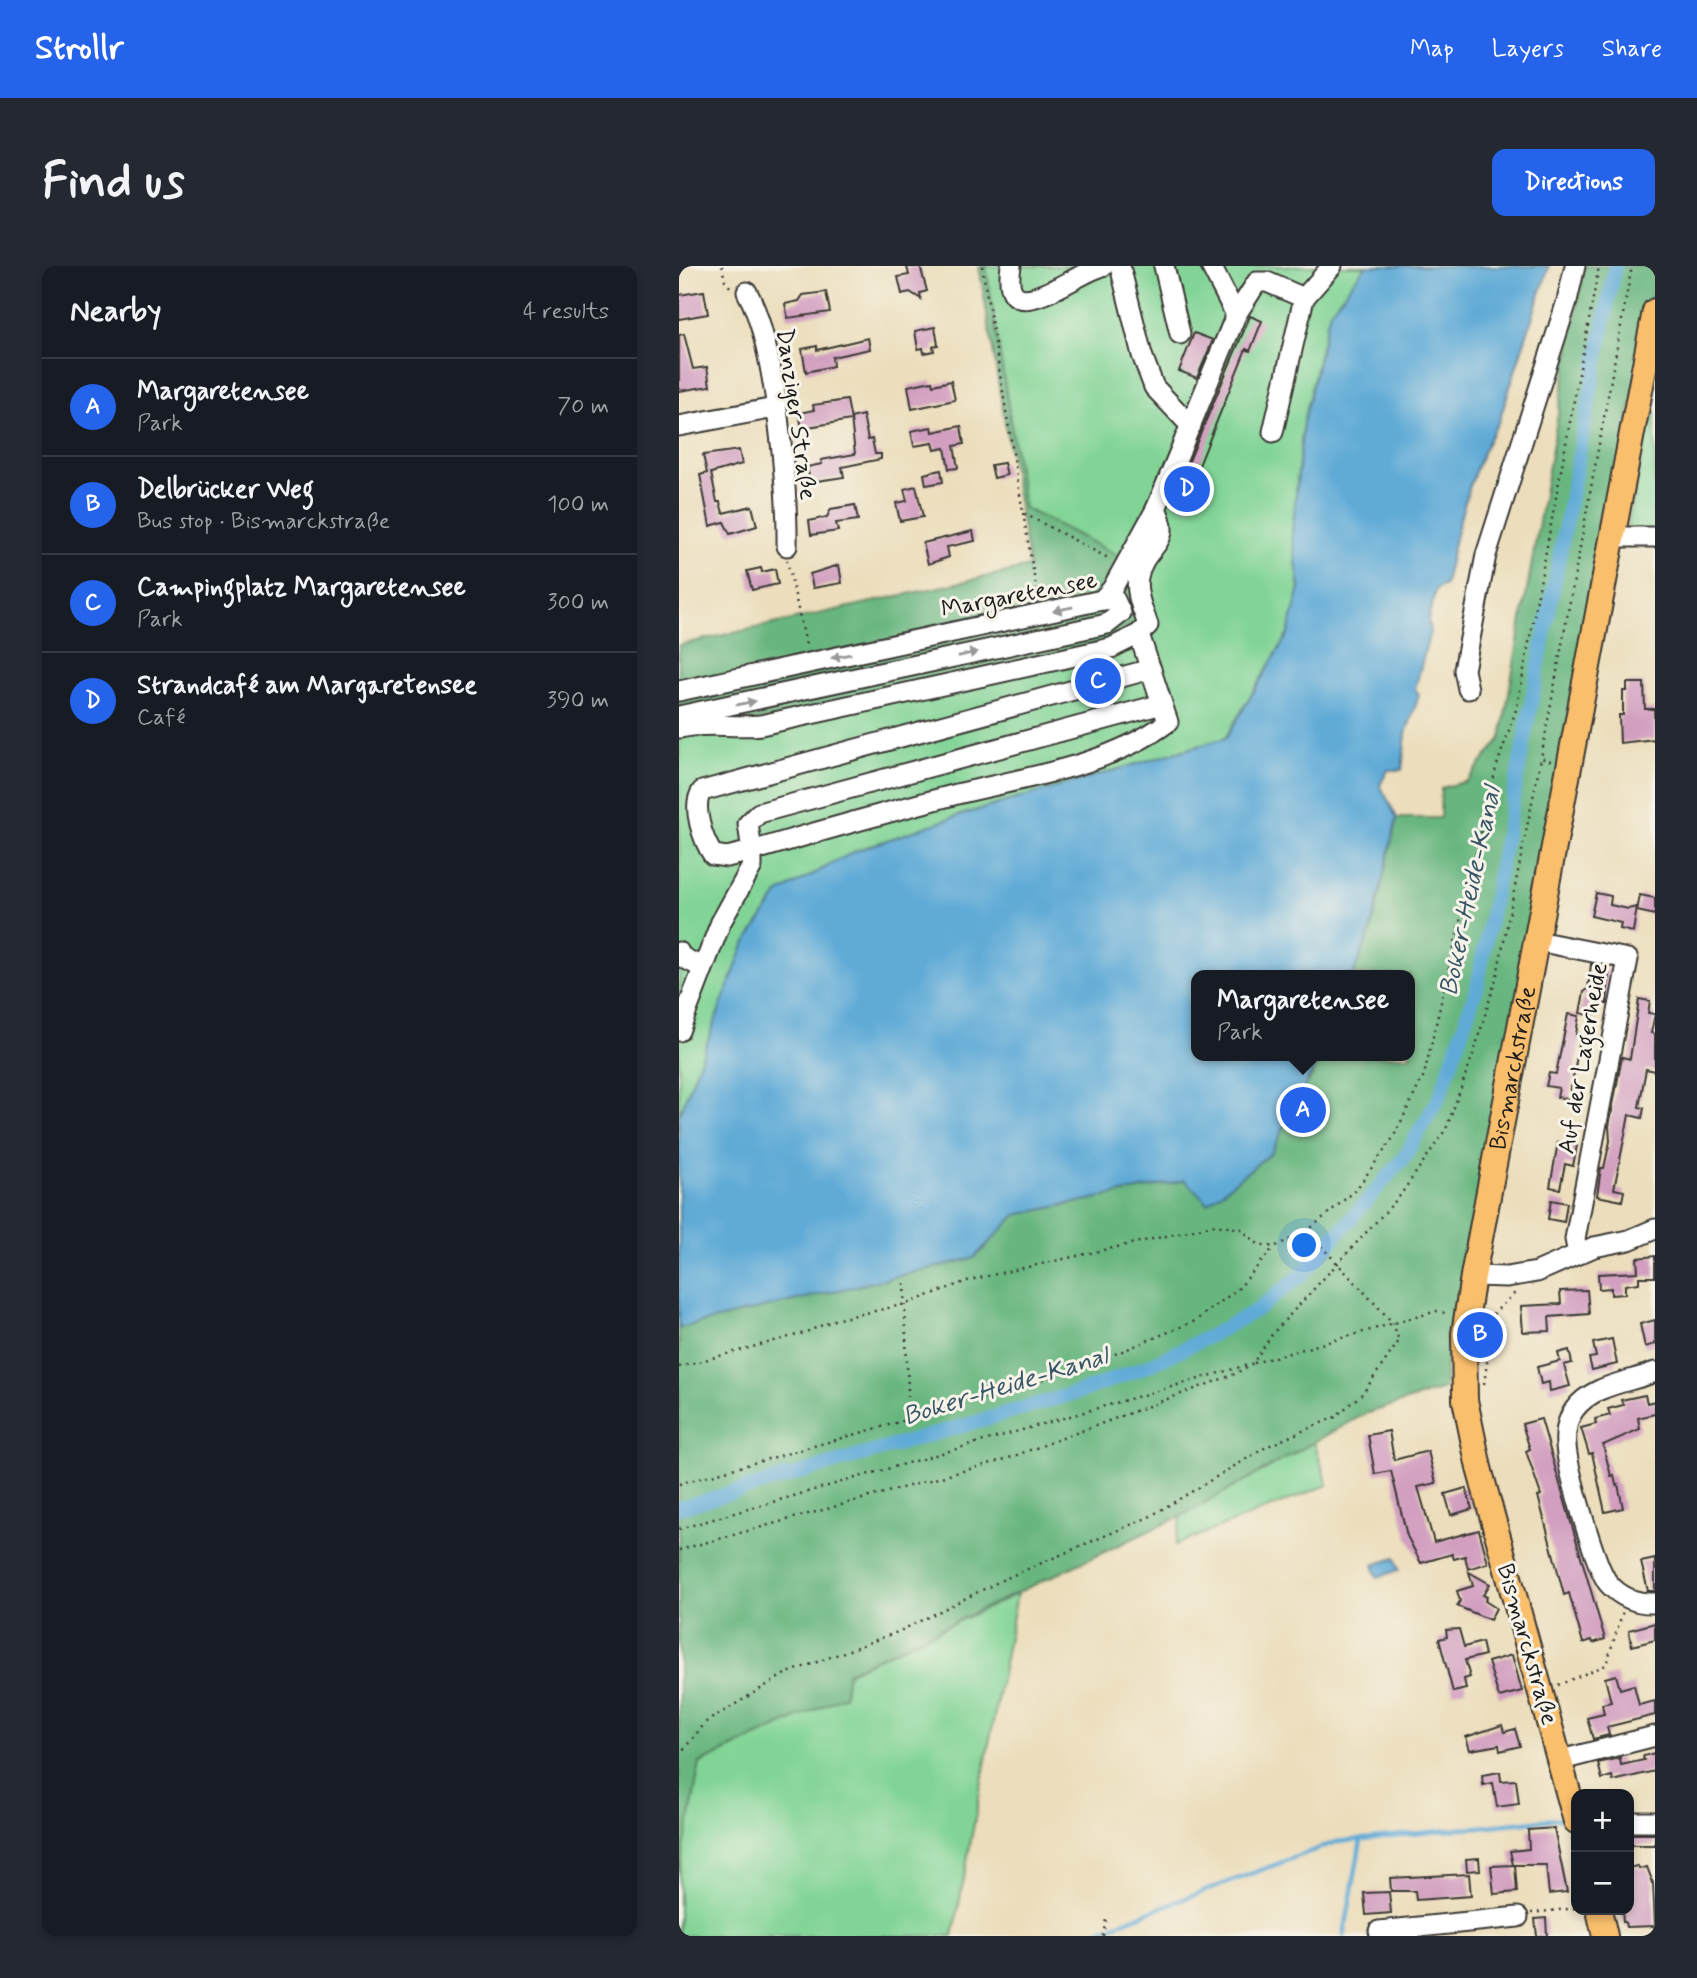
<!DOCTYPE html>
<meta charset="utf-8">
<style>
body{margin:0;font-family:Mynerve,sans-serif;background:#242831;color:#f1f3f6}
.controls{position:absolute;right:21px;bottom:21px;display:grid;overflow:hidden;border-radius:14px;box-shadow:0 4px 10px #0003}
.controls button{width:63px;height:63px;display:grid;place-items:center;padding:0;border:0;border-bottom:2px solid #363941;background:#171b24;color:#f1f3f6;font:35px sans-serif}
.you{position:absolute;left:626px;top:980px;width:24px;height:24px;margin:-18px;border:5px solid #fff;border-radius:50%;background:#1a73e8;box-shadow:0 0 0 10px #1a73e833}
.badge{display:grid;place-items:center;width:46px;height:46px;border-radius:50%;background:#2563eb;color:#fff;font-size:23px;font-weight:700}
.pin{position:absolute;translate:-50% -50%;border:4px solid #fff;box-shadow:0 2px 7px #0006}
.popup{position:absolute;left:512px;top:704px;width:224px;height:91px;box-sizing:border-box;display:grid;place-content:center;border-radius:14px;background:#171b24;filter:drop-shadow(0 2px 5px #0005);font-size:23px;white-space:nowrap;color:#9ea1a6}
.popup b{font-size:26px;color:#f1f3f6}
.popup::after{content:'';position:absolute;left:50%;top:100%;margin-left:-14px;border:14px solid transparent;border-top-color:#171b24}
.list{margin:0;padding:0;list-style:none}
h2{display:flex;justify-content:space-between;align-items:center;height:91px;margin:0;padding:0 28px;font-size:30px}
h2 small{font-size:23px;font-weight:400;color:#9ea1a6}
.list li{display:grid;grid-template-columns:46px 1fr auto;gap:21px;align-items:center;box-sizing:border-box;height:98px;padding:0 28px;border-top:2px solid #363941}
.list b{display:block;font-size:26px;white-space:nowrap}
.list p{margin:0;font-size:23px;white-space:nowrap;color:#9ea1a6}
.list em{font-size:23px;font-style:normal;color:#9ea1a6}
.map{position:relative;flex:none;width:976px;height:1670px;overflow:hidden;border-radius:14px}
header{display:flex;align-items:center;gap:42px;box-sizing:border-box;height:98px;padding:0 35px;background:#2563eb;color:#fff}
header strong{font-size:33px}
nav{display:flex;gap:38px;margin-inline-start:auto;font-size:24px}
.intro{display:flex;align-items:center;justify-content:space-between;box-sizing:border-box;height:168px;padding:0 42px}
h1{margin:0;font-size:49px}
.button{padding:18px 32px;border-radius:14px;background:#2563eb;color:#fff;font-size:24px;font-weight:700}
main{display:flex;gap:42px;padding:0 42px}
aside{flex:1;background:#171b24;border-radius:14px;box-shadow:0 4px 10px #0003}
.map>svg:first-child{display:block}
.green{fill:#81d496;stroke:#4e7859;stroke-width:2}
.forest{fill:#68b67f;stroke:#42694e;stroke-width:2}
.water{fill:#5eaad7;stroke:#3d637a;stroke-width:2}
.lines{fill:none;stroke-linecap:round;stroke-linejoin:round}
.stream{stroke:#5eaad7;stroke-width:4.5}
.canal{stroke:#5eaad7;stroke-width:14}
.building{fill:#d29fc0}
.minor-casing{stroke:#3b3934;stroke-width:23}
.major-casing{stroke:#3b3934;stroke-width:28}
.path{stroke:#3b3934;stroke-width:2.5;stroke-dasharray:2 5;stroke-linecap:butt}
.minor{stroke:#fff;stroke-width:19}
.major{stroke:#f9bf6d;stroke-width:24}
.oneway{fill:#999}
.labels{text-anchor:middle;stroke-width:6;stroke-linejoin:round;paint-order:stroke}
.street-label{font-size:24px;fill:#1c1c1c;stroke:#f7f3e8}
.water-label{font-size:26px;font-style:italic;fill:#365567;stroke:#f7f3e8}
</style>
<header>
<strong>Strollr</strong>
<nav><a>Map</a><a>Layers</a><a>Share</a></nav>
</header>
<div class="intro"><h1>Find us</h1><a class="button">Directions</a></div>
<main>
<aside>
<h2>Nearby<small>4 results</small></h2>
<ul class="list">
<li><span class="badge">A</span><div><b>Margaretensee</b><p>Park</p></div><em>70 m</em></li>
<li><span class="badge">B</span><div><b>Delbrücker Weg</b><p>Bus stop · Bismarckstraße</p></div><em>100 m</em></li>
<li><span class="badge">C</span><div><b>Campingplatz Margaretensee</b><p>Park</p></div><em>300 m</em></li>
<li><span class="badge">D</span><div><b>Strandcafé am Margaretensee</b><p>Café</p></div><em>390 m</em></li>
</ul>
</aside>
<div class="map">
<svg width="976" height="1670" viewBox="0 0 976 1670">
<rect width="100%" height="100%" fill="#f7f3e8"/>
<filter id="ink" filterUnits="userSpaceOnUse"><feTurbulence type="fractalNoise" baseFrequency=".0143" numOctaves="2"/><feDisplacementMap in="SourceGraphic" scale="14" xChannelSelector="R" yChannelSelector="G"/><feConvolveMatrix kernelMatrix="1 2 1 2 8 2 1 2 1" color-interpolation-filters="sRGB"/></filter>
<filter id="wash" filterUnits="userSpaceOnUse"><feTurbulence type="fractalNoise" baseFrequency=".00686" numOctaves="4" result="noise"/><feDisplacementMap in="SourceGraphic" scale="28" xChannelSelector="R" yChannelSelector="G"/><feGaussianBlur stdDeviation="1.57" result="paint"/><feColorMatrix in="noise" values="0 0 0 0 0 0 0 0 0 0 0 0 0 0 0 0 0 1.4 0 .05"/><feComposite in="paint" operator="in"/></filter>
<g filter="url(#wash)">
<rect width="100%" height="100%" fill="#ecdebc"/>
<g class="green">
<path d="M307 0H687L651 45 624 157 613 268 621 322 609 368 546 472 275 551 0 850V456L434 375 451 296 345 242Z"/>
<path d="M976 120V267L948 264Z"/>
<path d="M635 1176 649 1219 496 1279 502 1250Z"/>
<path d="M338 1328 274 1670H0V1608L21 1497 164 1430 169 1406Z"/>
</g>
<g class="forest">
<path d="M300 0H307L345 242 452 296 445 313 460 356 437 363 434 375 81 454 0 456V379L350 301Z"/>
<path d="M905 0H976V14L790 999 772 1051 765 1123 686 1148 502 1250 169 1406 165 1430 21 1497 0 1608V1062L295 992 336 949 507 914 630 816 641 790H731V709H674L691 667 718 552H761L762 522 788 515 822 472Z"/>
</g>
<g class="water">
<path d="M687 0H870L820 155C792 200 776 267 766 319L757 323 749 354 751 366 736 423 740 429 727 468 723 504H709L701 519 718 552 691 667 674 709H517V790H641L592 887 529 937 506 914 337 949 295 992 0 1062V850L65 679 100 627 176 585 275 551 547 472 609 368 621 322 613 268 624 157 651 45Z"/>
<path d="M716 1292 720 1304 698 1311 694 1299Z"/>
</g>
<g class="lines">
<g class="stream">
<path d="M406 1670 657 1576 884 1552"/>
<path d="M665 1670 682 1574"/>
</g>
<path class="canal" d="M0 1242 407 1124 471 1099 533 1069 578 1044 624 1008 724 893 761 830 798 721 936 0"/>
</g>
<g id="blocks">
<g class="building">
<path d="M241 0 248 25 241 27 242 33 231 26 223 28 219 11 230 9 228 1Z"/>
<path d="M25 25 29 48 0 53V29Z"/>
<path d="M147 26 151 46 109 52 106 38 120 35 124 29Z"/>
<path d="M571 50 583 55 571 85 567 83 517 207 524 211 511 243 493 235Z"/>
<path d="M256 61 259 79 254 80 255 85 245 87 244 82 239 83 236 65Z"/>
<path d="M515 67 534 74 518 112 500 105Z"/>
<path d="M5 68 14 103 28 101 31 120 0 125V69Z"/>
<path d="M189 72 191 83 153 91 154 100 127 106 123 83 138 80V84Z"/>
<path d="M253 115 254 119 272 115 276 134 233 143 229 120Z"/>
<path d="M168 134 172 154 123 162 120 147 135 144 134 139Z"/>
<path d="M184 149 189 174 193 173 196 188H202V193L163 201 165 211 131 216 128 201 143 198 142 194 176 188 172 152Z"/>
<path d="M282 160 285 178 275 180 279 202 270 203 266 182 256 184 254 177 235 180 232 165 253 161 254 166Z"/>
<path d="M60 184 63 198 32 207 38 236H41L44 247 73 240 78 260 51 268 45 256 31 260 21 209 28 207 24 189Z"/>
<path d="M325 197 328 209 315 212 312 199Z"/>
<path d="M262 204 264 216 247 219 245 208Z"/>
<path d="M237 220 244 251 221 255 217 237 228 235 225 223Z"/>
<path d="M176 239 179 254 157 257 159 265 132 269 130 255 148 251 152 243Z"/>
<path d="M294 265 296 275 268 281 270 291 249 298 244 277Z"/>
<path d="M160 299 163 317 134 322 131 308Z"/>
<path d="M82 302 83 306 96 303 99 318 73 324 68 305Z"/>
<path d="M948 417H965L966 443H975L976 473 941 477 940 449H944V425H948Z"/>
<path d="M917 627 932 630 931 639 949 643 958 641 954 666 941 663 942 657 912 650Z"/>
<path d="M961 629 976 632V649L958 645Z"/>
<path d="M912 698 930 705 928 738 917 736 914 750 901 747 905 726 909 723Z"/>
<path d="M960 733 971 735 969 747 976 748 972 767 976 768V805L967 803 960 841 965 842 963 852 950 849 935 923 945 925 943 935 918 930 922 902H925L931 875 930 860 943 791 951 793Z"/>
<path d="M889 748 900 750 897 768 902 769 890 833 878 831 880 822 867 820 870 807 877 808Z"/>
<path d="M879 876 898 879 894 900 886 898 881 923 871 921Z"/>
<path d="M872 934 888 937 885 956 869 953Z"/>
<path d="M976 990V1011H960V1017L946 1019V1028L932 1029V1022L920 1023 919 1008 959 1006 958 992Z"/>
<path d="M908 1024 910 1048 870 1051 871 1065 844 1066 842 1040 882 1038 881 1025Z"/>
<path d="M976 1054V1078L966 1081 961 1058Z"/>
<path d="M933 1073 938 1098 913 1104 910 1092 917 1091 914 1077Z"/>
<path d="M890 1084 893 1097 885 1099 891 1120 871 1125 870 1116 862 1118 858 1101 881 1095 879 1087Z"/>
<path d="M966 1129 968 1137 976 1135V1148L959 1152 961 1163 924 1179 932 1210 935 1209 937 1219 939 1218 944 1242 926 1246 913 1187 910 1188 902 1162 917 1158 916 1153 931 1149 929 1143 944 1139 942 1134Z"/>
<path d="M862 1153 926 1373 914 1377 913 1374 904 1377 890 1327 885 1329 859 1230 862 1229 847 1185 851 1183 843 1158Z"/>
<path d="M710 1165 715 1194 749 1185 757 1217 739 1221 755 1276 800 1264 809 1297 789 1303 786 1290 775 1293 773 1288 742 1297 728 1270 712 1205 696 1208 689 1169Z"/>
<path d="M787 1222 793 1243 772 1249 766 1228Z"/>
<path d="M976 1293V1325H969L962 1296Z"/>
<path d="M790 1306 811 1318 804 1329 808 1331 806 1335 817 1342 811 1354 778 1340 781 1335 778 1325 794 1320Z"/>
<path d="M976 1357V1374L953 1380 950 1364Z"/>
<path d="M780 1363 785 1381 803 1376 806 1389 786 1394 791 1411 785 1413 787 1423 774 1426 760 1373 768 1371 767 1364Z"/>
<path d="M833 1389 843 1425 820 1431 809 1396Z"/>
<path d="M937 1409 941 1423 955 1419 960 1439 976 1435V1449L928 1461 930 1469 914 1473 908 1452 925 1448 923 1438 932 1436 926 1412Z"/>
<path d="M823 1459 825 1466 836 1463 841 1480 821 1485 820 1479 791 1484 787 1471Z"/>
<path d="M976 1487V1505L934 1515 933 1510 923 1513 919 1497 941 1492 942 1499 965 1494 964 1490Z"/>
<path d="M821 1506 822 1515 837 1514 840 1538 818 1541 814 1517 804 1519 803 1509Z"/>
<path d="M875 1562 888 1626 870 1628 867 1599H834L831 1585 850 1583 849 1564Z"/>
<rect x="950" y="1568" width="26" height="11"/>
<path d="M800 1592 801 1604 788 1605 787 1593Z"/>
<path d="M836 1599 838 1626 815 1628 812 1600Z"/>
<path d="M959 1600 960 1603 968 1601 974 1617 976 1660 947 1661 946 1656H944L943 1644H950V1602Z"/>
<path d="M790 1608 792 1630 737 1634 736 1625H712L711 1612Z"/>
<path d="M710 1626 712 1647 687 1649 685 1627Z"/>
<path d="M867 1652 868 1670H858L856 1653Z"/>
</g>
</g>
</g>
<g filter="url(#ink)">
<use href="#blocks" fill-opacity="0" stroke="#3b3934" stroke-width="2"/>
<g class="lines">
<g class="minor-casing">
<g id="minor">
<path d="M332 0C321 70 395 7 424 0"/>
<path d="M441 0 463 89 475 121 512 160"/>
<path d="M485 0 501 68"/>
<path d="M532 0 557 49"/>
<path d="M68 26C96 75 109 222 108 280"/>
<path d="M0 160 96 142"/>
<path d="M594 166 625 32"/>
<path d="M477 243 557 49 578 16H588L625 32 653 0"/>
<path d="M934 271H976"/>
<path d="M472 403 23 525C12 540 24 574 34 589L48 591 73 585 69 558 80 547 483 438"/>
<path d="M789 423 785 404 807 289 888 35 896 0"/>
<path d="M0 425 423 334H436L442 347 428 358 0 450"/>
<path d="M1 462C28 456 55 462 82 459L432 382 460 368"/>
<path d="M858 675 949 693 896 973 899 988"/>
<path d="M0 686 1 690 24 702"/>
<path d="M0 765 42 656 73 600V585C141 565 209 546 278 528 348 511 430 500 489 456L460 368 469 359C464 344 456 327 459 311 465 278 496 279 477 243L433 323 423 334"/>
<path d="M794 1010 828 1011 858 1006 915 981 950 974 976 963"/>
<path d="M976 1106C949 1117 914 1118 895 1144 888 1154 886 1167 887 1179 888 1202 916 1300 929 1317 941 1331 958 1338 976 1337"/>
<path d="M882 1494 976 1470"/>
<path d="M950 1556H976"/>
<path d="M700 1665 839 1651"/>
</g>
</g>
<g class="major-casing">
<g id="major">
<path id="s1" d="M897 1555 800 1202 786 1134 785 1068 794 1010 976 45"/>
<path d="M920 1644 926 1670"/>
</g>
</g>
<g class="path">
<path d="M43 0 46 15 52 22"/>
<path d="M303 0 344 247 431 293"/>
<path d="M344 247 359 333"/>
<path d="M108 294 128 383"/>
<path d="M872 495 862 492 953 0"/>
<path d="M225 1017 230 1154"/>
<path d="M805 1050 815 1047"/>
<path d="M575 1097 758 1045 770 1048"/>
<path d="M0 1101 125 1067 155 1054 227 1038 291 1014 536 959 562 963 579 978 595 981 628 965"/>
<path d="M805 1118 815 1047 837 1026"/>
<path d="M0 1218 341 1122 429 1091 516 1055 560 1022 595 981"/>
<path d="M0 1263 568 1099"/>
<path d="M0 1284 327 1193 556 1108 574 1097 594 1067 720 931 767 863 795 786 818 709 862 492"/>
<path d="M879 1419 927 1399 944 1345"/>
<path d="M0 1489 27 1456 106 1408 221 1365 323 1314 470 1251 589 1180 656 1151 684 1127 720 1075 714 1057 628 965 676 925 714 872 745 809 817 502 838 441 920 0"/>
<path d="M893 1572 897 1589"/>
<path d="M852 1647 897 1642"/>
<path d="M424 1670 427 1653"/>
</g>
<use href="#minor" class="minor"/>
<use href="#major" class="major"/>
</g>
<defs><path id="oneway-solid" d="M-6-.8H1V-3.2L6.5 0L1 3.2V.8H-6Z" transform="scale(1.75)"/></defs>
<g class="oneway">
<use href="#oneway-solid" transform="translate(384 343) rotate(168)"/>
<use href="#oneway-solid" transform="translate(289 388) rotate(-13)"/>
<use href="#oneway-solid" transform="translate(162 390) rotate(168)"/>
<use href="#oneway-solid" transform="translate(67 437) rotate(-12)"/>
</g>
</g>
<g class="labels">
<g class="street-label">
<text transform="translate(118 148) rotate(82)" y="8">Danziger Straße</text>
<text transform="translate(340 328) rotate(-11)" y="8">Margaretensee</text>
<text transform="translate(903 792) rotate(-80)" y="8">Auf der Lagerheide</text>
<text dy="8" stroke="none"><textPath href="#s1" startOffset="772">Bismarckstraße</textPath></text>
<text transform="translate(849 1378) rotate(74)" y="8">Bismarckstraße</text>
</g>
<g class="water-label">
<text transform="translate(790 625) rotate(-78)" y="9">Boker-Heide-Kanal</text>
<text transform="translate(326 1119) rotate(-17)" y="9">Boker-Heide-Kanal</text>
</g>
</g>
</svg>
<div class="controls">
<button>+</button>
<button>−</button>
</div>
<div class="you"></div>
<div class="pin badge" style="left:624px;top:844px">A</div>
<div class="popup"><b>Margaretensee</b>Park</div>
<div class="pin badge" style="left:801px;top:1069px">B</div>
<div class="pin badge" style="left:419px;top:415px">C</div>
<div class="pin badge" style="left:508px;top:223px">D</div>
</div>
</main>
